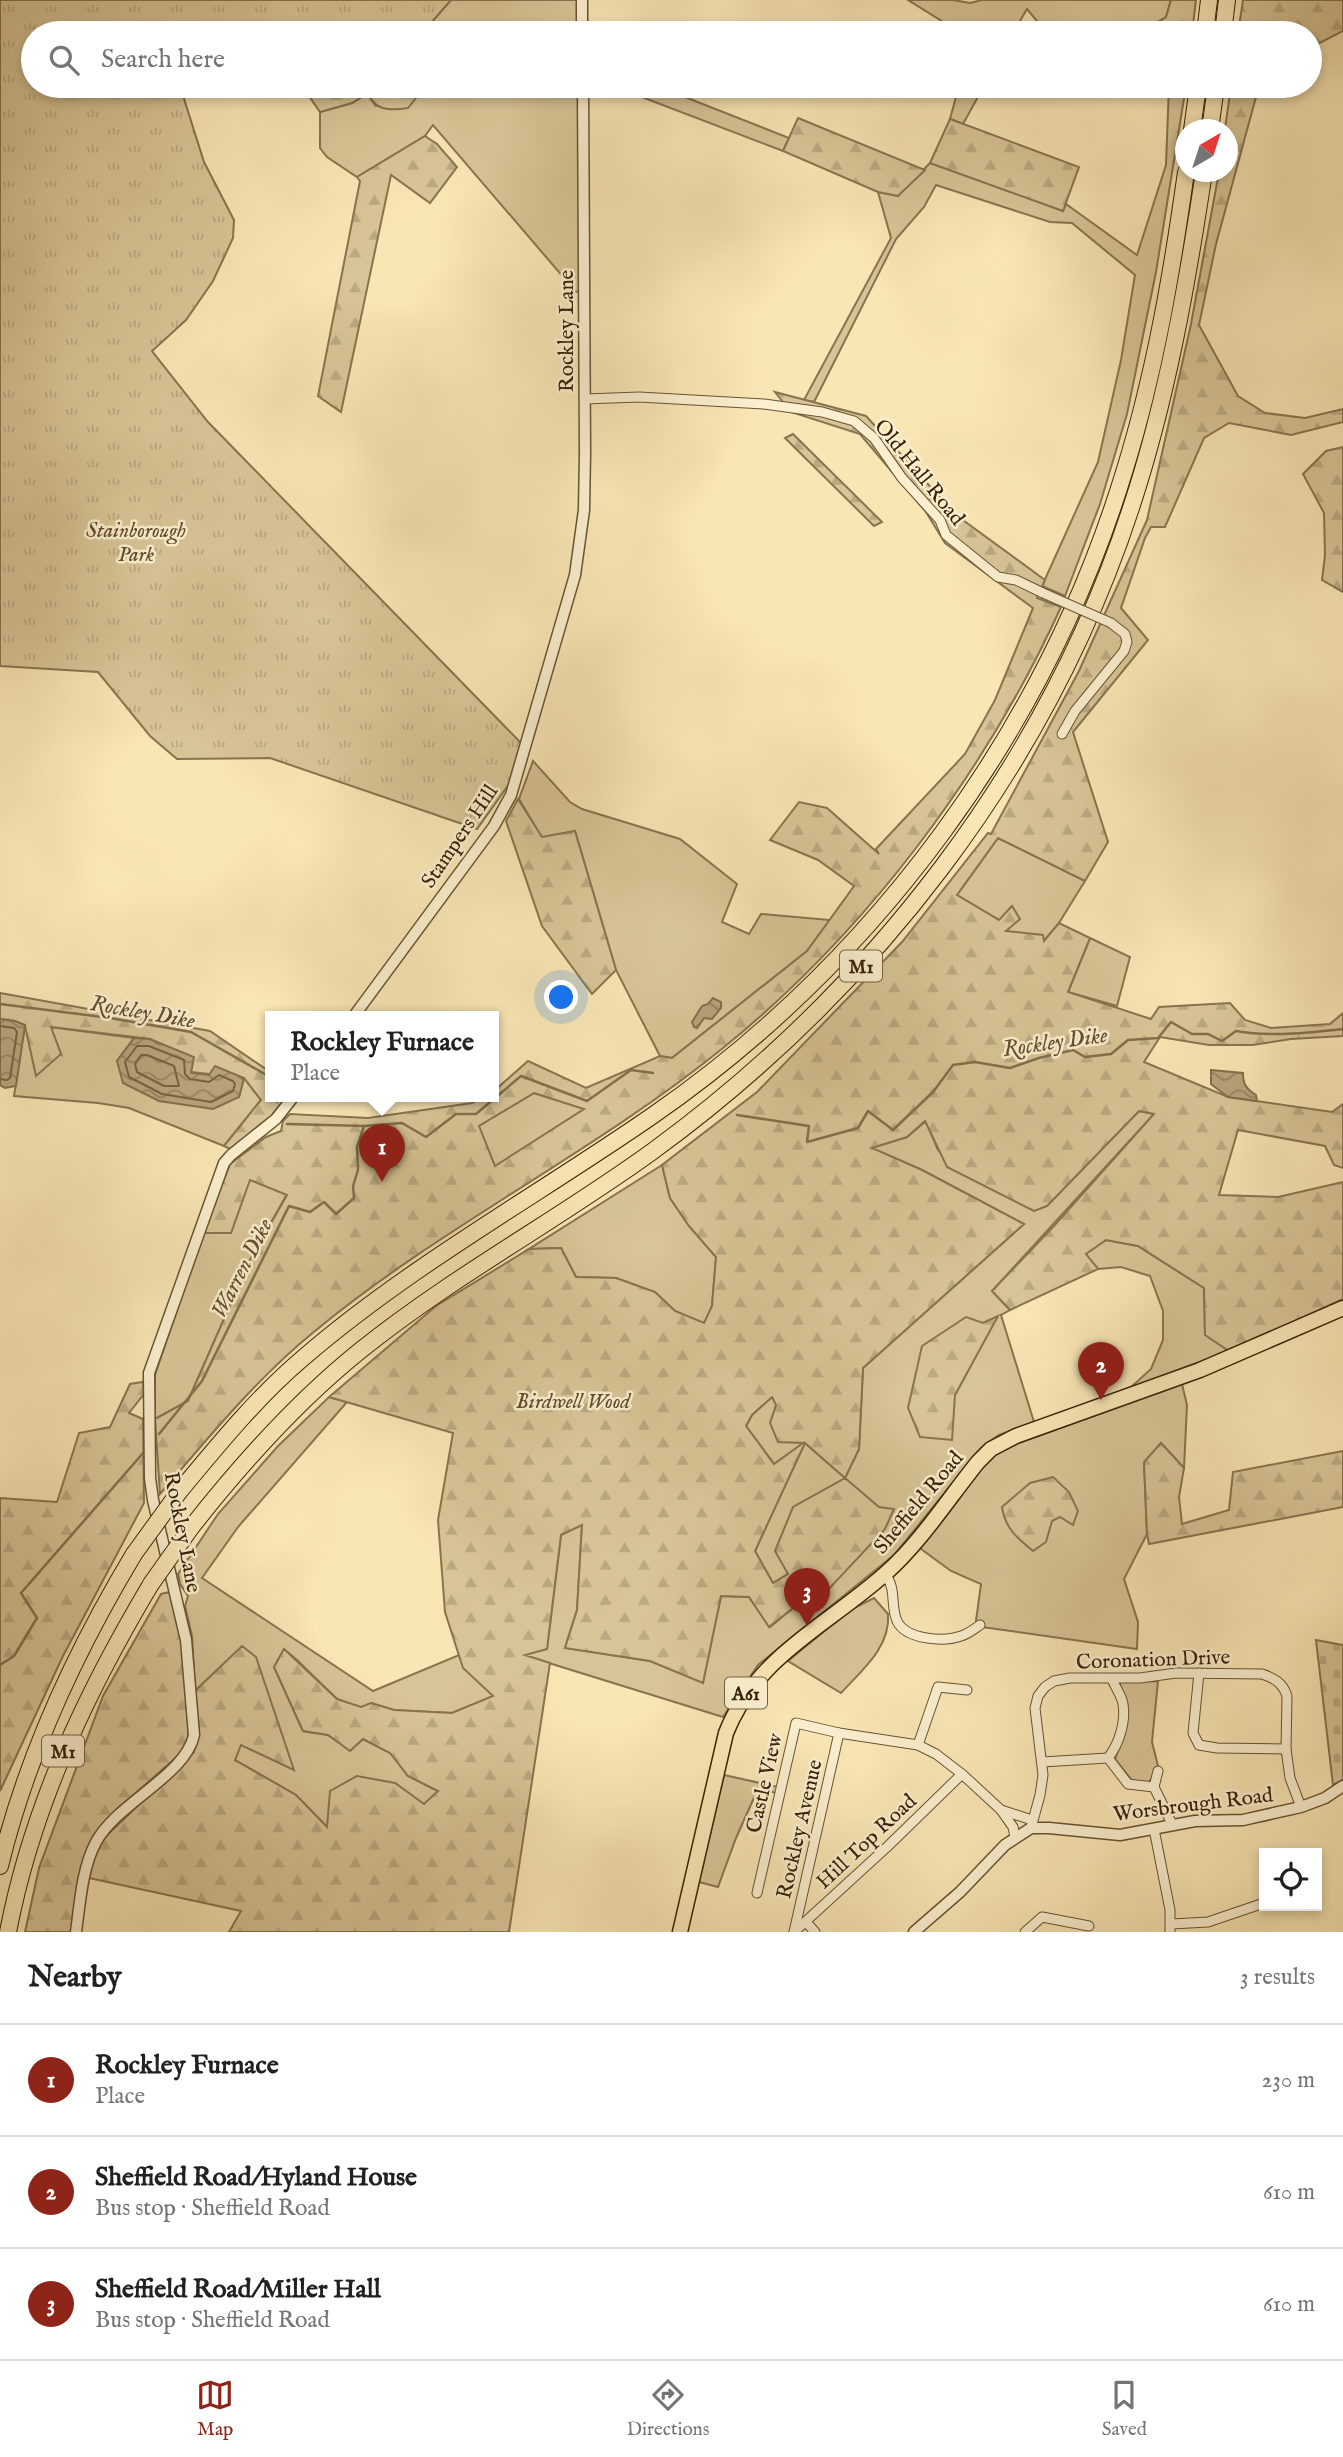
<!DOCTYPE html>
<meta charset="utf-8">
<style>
body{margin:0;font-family:"IM FELL English",serif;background:#f2f2f2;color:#202124}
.controls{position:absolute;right:21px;bottom:21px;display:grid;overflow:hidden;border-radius:0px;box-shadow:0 4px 10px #0003}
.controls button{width:63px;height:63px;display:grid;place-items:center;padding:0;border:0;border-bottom:2px solid #e0e0e0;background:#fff;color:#202124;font:35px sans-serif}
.compass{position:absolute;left:1175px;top:119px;width:63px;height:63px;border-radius:50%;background:#fff;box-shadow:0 4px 10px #0003;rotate:39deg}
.you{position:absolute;left:562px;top:998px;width:24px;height:24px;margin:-18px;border:5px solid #fff;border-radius:50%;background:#1a73e8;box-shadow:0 0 0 10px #1a73e833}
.badge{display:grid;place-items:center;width:46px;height:46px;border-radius:50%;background:#8f2418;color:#fff;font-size:23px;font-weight:700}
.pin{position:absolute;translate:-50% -58px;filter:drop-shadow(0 2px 4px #0008)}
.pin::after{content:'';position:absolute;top:37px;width:24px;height:21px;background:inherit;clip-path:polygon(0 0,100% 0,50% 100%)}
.popup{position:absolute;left:265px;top:1011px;width:234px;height:91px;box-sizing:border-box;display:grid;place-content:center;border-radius:0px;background:#fff;filter:drop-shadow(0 2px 5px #0005);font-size:23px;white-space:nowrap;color:#757577}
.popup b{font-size:26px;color:#202124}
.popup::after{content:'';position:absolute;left:50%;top:100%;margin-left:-14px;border:14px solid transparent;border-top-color:#fff}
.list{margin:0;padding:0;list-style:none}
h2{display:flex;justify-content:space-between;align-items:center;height:91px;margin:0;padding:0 28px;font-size:30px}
h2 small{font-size:23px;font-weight:400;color:#757577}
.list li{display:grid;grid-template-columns:46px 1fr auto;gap:21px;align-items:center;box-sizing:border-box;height:112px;padding:0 28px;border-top:2px solid #e0e0e0}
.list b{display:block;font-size:26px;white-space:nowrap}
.list p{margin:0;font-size:23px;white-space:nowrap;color:#757577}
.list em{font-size:23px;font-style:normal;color:#757577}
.icon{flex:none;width:38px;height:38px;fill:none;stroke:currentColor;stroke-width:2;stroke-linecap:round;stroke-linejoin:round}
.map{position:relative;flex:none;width:1343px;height:1932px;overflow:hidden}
.search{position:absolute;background:#fff;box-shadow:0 4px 10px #0003;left:21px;right:21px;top:21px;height:77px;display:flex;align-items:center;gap:18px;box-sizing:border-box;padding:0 24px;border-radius:38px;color:#757577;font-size:26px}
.sheet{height:427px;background:#fff}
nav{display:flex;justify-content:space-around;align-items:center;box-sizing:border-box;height:98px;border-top:2px solid #e0e0e0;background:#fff;font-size:19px;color:#757577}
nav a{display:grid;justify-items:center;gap:4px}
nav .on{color:#8f2418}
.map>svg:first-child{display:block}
.green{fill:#d8c597;stroke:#88744e;stroke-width:2;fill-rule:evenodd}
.forest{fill:url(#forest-firs);stroke:#88744e;stroke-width:2;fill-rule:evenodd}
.cemetery{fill:url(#cemetery-stones);stroke:#88744e;stroke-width:2}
.park{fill:url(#park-tufts);stroke:#88744e;stroke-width:2}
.water{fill:url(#water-waves);stroke:#846f4c;stroke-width:2}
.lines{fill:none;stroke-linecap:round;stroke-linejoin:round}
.shore{stroke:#776240;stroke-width:2}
.stream{stroke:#846f4c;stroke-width:2.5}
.minor-casing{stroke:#685332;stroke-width:11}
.tertiary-casing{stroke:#685332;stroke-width:13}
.trunk-casing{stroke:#372206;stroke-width:17}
.motorway-casing{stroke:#372206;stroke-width:18}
.minor{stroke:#fbefcf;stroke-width:9}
.tertiary{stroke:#fbefcf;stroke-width:10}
.trunk{stroke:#f9e6b5;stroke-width:14}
.motorway{stroke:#f9e6b5;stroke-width:16}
.minor-bridge-casing{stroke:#685332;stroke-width:11;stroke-linecap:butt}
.motorway-bridge-casing{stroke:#372206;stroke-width:18;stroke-linecap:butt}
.minor-bridge{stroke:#fbefcf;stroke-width:9}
.motorway-bridge{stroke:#f9e6b5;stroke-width:16}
.labels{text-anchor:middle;stroke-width:5;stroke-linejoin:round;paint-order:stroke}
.shield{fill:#fbefcf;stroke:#726042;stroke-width:2}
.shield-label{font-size:19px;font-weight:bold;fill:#372206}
.street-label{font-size:21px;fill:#372206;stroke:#fbefcf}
.park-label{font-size:21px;font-style:italic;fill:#5f4b2a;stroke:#fbefcf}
.water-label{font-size:23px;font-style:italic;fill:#644f2f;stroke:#fbefcf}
</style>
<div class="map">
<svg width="1343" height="1932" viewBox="0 0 1343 1932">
<defs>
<pattern id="forest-firs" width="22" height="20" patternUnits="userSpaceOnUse" patternTransform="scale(1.75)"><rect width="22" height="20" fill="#d8c597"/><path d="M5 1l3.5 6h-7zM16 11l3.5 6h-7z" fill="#baa981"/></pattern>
<pattern id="cemetery-stones" width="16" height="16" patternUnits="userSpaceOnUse" patternTransform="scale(1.75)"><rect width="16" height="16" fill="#d8c597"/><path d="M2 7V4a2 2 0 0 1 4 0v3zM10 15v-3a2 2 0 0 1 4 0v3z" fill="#baa981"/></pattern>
<pattern id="park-tufts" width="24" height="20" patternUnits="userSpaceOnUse" patternTransform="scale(1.75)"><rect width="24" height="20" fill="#d8c597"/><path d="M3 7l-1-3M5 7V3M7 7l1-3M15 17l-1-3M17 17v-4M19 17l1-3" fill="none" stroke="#baa981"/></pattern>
<pattern id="water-waves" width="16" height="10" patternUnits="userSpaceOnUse" patternTransform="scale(1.75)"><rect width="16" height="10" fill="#b7a37a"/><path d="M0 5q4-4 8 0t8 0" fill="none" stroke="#968462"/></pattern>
</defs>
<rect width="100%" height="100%" fill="#f9e6b5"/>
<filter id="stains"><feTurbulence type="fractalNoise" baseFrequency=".00286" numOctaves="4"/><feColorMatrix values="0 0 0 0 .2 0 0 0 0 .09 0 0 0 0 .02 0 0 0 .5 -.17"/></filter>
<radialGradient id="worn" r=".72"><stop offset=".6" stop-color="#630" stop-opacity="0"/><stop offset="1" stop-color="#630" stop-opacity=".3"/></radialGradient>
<g class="green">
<path d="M451 0H577L578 33H422Z"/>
<path d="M908 0H953L970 3 982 0H1171L1166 17 1138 33H1093L1089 31 1081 33H1047L1027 9 1013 33H961Z"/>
<path d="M419 86H578L581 291 576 292 433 125 425 136 357 177 327 157 320 148V112L352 103 367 94 376 106 419 94Z"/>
<path d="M613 86H657L789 138 783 151Z"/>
<path d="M959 86H984L963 124 950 119Z"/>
<path d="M1169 86H1186L1156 272 1127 414 1100 504 1065 596 1042 586 1098 462 1121 360 1135 275 1072 223 1050 222 936 185 924 207 896 239 814 402 804 400 891 238 878 192 898 196 930 163 1063 211 1066 204 1137 255 1166 165Z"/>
<path d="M533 761 570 802 582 809 680 839 737 884 722 922 749 934 761 914 830 920 807 951 672 1058 660 1056 616 970 575 831 542 838 519 799Z"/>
<path d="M998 838 1085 881 1059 923 1043 942 1004 930 999 920 957 895Z"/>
<path d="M1090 938 1130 957 1117 1006 1068 992Z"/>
<path d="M25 1025 61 1054 50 1027 134 1038 117 1061 239 1097 244 1078 261 1100 224 1146 129 1108 98 1103 14 1096Z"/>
<path d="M534 1093 585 1109 495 1167 478 1126Z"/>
<path d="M1139 1111 1154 1114 992 1291 1010 1310 1001 1315 1034 1422 999 1435 981 1448 894 1555 758 1665 723 1717 523 1655 547 1649 561 1535 582 1524 577 1610 565 1648 650 1661 703 1682 721 1596 749 1597 770 1627 798 1604 826 1592 788 1574 773 1583 755 1551 804 1444 774 1464 746 1426 752 1415 772 1397 805 1443 845 1478 859 1449 863 1368 1024 1224 922 1170 871 1148 907 1137 926 1121 938 1150 1034 1211 1047 1206ZM997 1317 955 1395 983 1323Z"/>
<path d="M662 1165 670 1198 689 1226 716 1257 712 1306 704 1324 675 1311 655 1292 616 1278 576 1277 561 1248 529 1249Z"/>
<path d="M250 1179 287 1194 249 1262 188 1401 155 1419V1375L203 1233 231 1232Z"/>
<path d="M1106 1240 1138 1246 1204 1288 1205 1334 1229 1351 1130 1388 1151 1369 1163 1340V1311L1150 1276 1121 1267 1098 1269 1085 1254Z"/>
<path d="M1182 1384 1187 1405 1184 1468 1161 1443 1144 1462 1147 1534 1124 1579 1138 1622 1137 1649 982 1627 976 1621 981 1584 951 1571 917 1546 980 1467 999 1450Z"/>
<path d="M329 1397 347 1402 238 1527 202 1578 373 1691 459 1655 464 1668 494 1696 452 1713 394 1710 371 1703 361 1708 337 1699 297 1660 284 1649 274 1667 303 1731 328 1735 350 1750 363 1739 391 1753 408 1776 438 1791 424 1805 395 1783 328 1828 296 1795 235 1760 240 1744 293 1769 242 1647 195 1691 192 1636 185 1606 188 1596 180 1584 178 1574 218 1514 278 1446Z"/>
<path d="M874 1598 888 1614C891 1647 861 1671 841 1693L788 1661 850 1610Z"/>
<path d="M1158 1681 1152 1742 1158 1766 1155 1768 1153 1778 1147 1783H1134L1115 1759C1127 1727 1133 1715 1119 1682Z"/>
<path d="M724 1775 778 1787 777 1793 758 1789 736 1838 718 1887 699 1882Z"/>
</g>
<g class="forest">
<path d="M1171 0H1196L1192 33H1155L1150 27 1166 17Z"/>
<path d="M1243 0H1343V31L1310 48V33H1238Z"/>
<path d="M250 86H370L371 91 352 103 320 112 304 89Z"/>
<path d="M1231 86H1259L1216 244 1199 325 1238 396 1265 413 1305 418 1343 409V422L1291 435 1229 423 1204 438 1165 527H1151L1145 538 1121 608 1148 640 1073 732 1108 842 1085 881 998 838 957 895 999 920 1012 906 1020 919 1006 931 1043 935 1044 941 1059 923 1090 938 1068 992 1151 1019 1159 1007 1230 1003 1245 1020 1271 1028 1330 1024 1343 1013V1036L1291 1039 1253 1045H1209L1160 1037 1144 1062 1228 1097 1332 1112 1343 1104V1168L1334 1165 1325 1146 1238 1130 1219 1195 1278 1197 1343 1182V1299L1229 1351 1205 1335 1204 1288 1138 1246 1106 1240 1086 1254 1098 1269 1010 1310 992 1291 1053 1227 1154 1114 1139 1111 1047 1206 1034 1211 947 1167 925 1121 907 1137 872 1148 922 1170 1024 1224 863 1368 859 1449 845 1478 879 1507 894 1509 885 1529 826 1592 798 1604 769 1627 749 1597 721 1596 703 1683 650 1661 565 1648 577 1610 582 1525 561 1535 547 1649 525 1655 550 1663 509 1932H229L241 1911 89 1878 93 1860 103 1839 194 1752 199 1732 195 1691 242 1646 256 1657 294 1770 241 1745 235 1760 296 1795 327 1827 330 1791 357 1776 395 1783 424 1804 438 1791 408 1776 390 1753 363 1739 350 1751 328 1735 303 1731 274 1667 284 1649 337 1699 361 1707 371 1703 394 1710 452 1713 493 1696 463 1668 445 1612 438 1520 453 1433 329 1397 436 1306 529 1249 561 1248 576 1277 616 1278 655 1292 675 1311 704 1323 712 1306 716 1257 689 1226 670 1198 662 1165 757 1092 902 942 988 833 991 834 1079 671 1147 520 1191 324 1219 172H1228V130L1225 129ZM772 1397 776 1405 770 1423 778 1442 803 1443 774 1464 746 1426 752 1415ZM805 1443 845 1478 793 1507 775 1551 788 1574 773 1583 755 1551Z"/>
<path d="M798 118 925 170 898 196 878 192 783 151Z"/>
<path d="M950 119 1079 167 1063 211 930 163Z"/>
<path d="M425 136 437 144 457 167 430 203 391 175 341 412 318 396 360 181 357 177Z"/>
<path d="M775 392 866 416 956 515 1045 580 1037 598 1061 607C985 774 865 933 723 1048 594 1153 443 1225 315 1331 257 1378 209 1437 160 1494L155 1419 188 1401 249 1262 287 1195 250 1180 231 1233H203L230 1164 266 1137 281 1131 283 1121 290 1114 368 1118 472 1103 485 1096H494V1091L528 1061 586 1088 660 1056 672 1058 807 951 854 886 818 860 770 840 799 802 827 808 879 854 876 849 965 754 995 700 1033 608 945 543 926 512 860 434 791 412ZM534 1093 584 1109 495 1166 479 1126Z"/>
<path d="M793 434 882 522 874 526 785 438Z"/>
<path d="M1343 447V592L1322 580 1325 555 1324 513 1303 474 1326 451Z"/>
<path d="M518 799 542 837 575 831 616 970 592 994 542 926 506 821Z"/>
<path d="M0 993 210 1031 270 1072V1096H287L271 1116 230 1149 224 1146 261 1100 244 1078 191 1072 150 1039 51 1027 61 1054 36 1076 25 1026 15 1021 0 1019Z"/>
<path d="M998 1316 955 1395 952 1440 920 1437 908 1408 922 1346 966 1317 983 1323Z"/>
<path d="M143 1382 144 1394 129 1413 143 1419 144 1503 63 1656 0 1791V1498L57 1502 79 1433 110 1427 130 1384Z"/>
<path d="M1161 1443 1184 1468 1179 1497 1182 1524 1229 1510 1233 1472 1343 1451V1507L1149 1544 1147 1534 1144 1462Z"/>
<path d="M1053 1477 1069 1492 1078 1511 1073 1525 1060 1517 1052 1521 1046 1542 1033 1551C1017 1538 1005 1528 1002 1507L1030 1483Z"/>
<path d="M170 1592 183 1646 189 1739 179 1755 115 1811 93 1837 72 1932H25L39 1868 103 1696 161 1594Z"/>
</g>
<path class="cemetery" d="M1316 1640 1343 1645V1780L1333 1785Z"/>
<g class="park">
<path d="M0 0H451L422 33H33V86H180L204 162 234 220 233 238 213 281 186 320 152 351 208 422 521 743 512 780 477 829 270 758 177 759 150 736 98 672 0 666Z"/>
<path d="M365 86H419V94L408 108C386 111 373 111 365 86Z"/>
</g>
<g class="water">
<path d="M713 998 721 1002V1008L712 1019 704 1018 697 1028 694 1027 692 1022 702 1006 708 1004Z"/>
<path d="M0 1019 15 1021 25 1025 16 1086 5 1088 0 1085Z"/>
<path d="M134 1038 150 1039 194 1057 191 1073 209 1075 215 1066 244 1078 239 1097 213 1109 159 1101 123 1083 117 1061Z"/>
<path d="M1211 1070 1243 1073C1243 1084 1246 1089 1256 1095L1257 1101 1228 1097 1211 1084Z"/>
</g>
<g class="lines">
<g class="shore">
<path d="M0 1026 14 1028 17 1032 10 1078 7 1080 0 1079"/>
<path d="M137 1046H149L184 1060 185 1074 190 1079 209 1082 219 1075 233 1081 235 1084 233 1091 211 1102 162 1094 129 1077 125 1062Z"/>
<path d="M141 1055H147L174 1066 179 1086H164L137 1072 135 1064Z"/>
</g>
<g class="stream">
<path d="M0 1004 110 1018 191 1032 270 1077"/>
<path d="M276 1096 277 1102"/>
<path d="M737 1115 809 1126 807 1142 858 1128 868 1111 893 1130 933 1092 953 1065 975 1062 1010 1068 1039 1058 1073 1050 1085 1057 1111 1054 1128 1040 1158 1038 1171 1022 1192 1034H1208L1222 1041 1236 1031C1271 1037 1307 1033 1343 1029"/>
<path d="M287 1124 364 1126 402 1123 426 1137 456 1114H476L521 1076 587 1101 631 1070 653 1073"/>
<path d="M159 1434 202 1381 289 1206 310 1212 324 1202 336 1214 354 1198 353 1186 358 1170 357 1147 364 1126"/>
<path d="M0 1665 14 1656 37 1618 21 1593 144 1452"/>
</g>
<g class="minor-casing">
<g id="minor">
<path d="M585 399 639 397 764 404 822 412 854 421 874 438 902 478 940 520 946 535 998 577 1016 580 1043 593"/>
<path d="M1062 734 1075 711 1124 651 1127 642 1125 634 1111 623"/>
<path d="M885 1574C897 1589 890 1605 897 1621 906 1640 944 1642 961 1636 968 1634 974 1629 980 1625"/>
<path d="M1199 1673 1193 1733 1199 1745 1217 1748 1286 1749"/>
<path d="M918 1745 938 1687 967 1690"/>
<path d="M1108 1758 1128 1784 1154 1787"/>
<path d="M1042 1762 1108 1758C1119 1744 1126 1722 1123 1704 1122 1696 1115 1687 1112 1679"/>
<path d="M1154 1787 1172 1824"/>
<path d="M1154 1787 1158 1771"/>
<path d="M1031 1828 1040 1795 1043 1775 1035 1708 1038 1696 1045 1687 1054 1681 1070 1678H1140L1176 1673 1262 1674C1274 1678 1283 1683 1287 1696L1286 1749 1290 1778 1301 1807"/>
<path d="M1154 1829 1170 1910V1932"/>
<path d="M1015 1837 1013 1827 1001 1810 1032 1820"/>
<path d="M757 1893 796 1723 839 1733 918 1745 936 1754 962 1774 1001 1810"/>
<path d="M806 1922 815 1932"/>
<path d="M1171 1924 1208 1922 1264 1903"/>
<path d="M794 1932 887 1847 962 1774"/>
<path d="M794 1932 839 1733"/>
<path d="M1025 1932 1042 1917 1089 1926"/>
</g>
</g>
<g class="tertiary-casing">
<g id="tertiary">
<path d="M582 0V33"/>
<path d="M354 1016 494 826 511 795 575 575 584 510 585 453 583 86"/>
<path d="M76 1932C80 1903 82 1868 96 1842 117 1803 186 1775 194 1735L186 1640 153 1500 150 1478 149 1373 224 1163 231 1155 276 1119 294 1096"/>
<path d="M914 1932 960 1892 1005 1845 1031 1828H1049L1120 1835 1195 1821 1243 1820 1301 1807 1325 1798 1343 1786"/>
</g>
</g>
<g class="trunk-casing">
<path id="trunk" d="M680 1932 726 1733C757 1655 827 1626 886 1573 920 1543 949 1498 978 1462L991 1449 1016 1436 1200 1370 1343 1308"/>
</g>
<g class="motorway-casing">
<g id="motorway">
<path d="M1205 33 1209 0"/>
<path d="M1223 33 1227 0"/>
<path d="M1192 130 1198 86"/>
<path d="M1210 130 1216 86"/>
<path d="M179 1492C218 1445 257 1397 303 1358 411 1265 535 1197 652 1116 876 961 1046 730 1125 469 1155 372 1172 272 1186 172"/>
<path d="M190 1529C241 1464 296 1402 361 1350 453 1276 558 1220 653 1151 872 991 1046 768 1131 508 1167 399 1187 285 1204 172"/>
<path d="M0 1866C27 1755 75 1652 134 1554"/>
<path d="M8 1932C32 1807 86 1693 151 1584"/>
</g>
</g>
<use href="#minor" class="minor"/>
<use href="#tertiary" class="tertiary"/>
<use href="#trunk" class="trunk"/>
<use href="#motorway" class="motorway"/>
<g class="minor-bridge-casing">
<path id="minor-bridge" d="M1043 593 1111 623"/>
</g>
<g class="motorway-bridge-casing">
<g id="motorway-bridge">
<path d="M134 1554 179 1492"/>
<path d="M151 1584 190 1529"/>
</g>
</g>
<use href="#minor-bridge" class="minor-bridge"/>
<use href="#motorway-bridge" class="motorway-bridge"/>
</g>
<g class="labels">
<g class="shield">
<rect x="840" y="950.5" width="42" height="31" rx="5"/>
<rect x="725" y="1677.5" width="42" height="31" rx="5"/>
<rect x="42" y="1735.5" width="42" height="31" rx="5"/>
</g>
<g class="shield-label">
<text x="861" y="973">M1</text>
<text x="746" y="1700">A61</text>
<text x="63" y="1758">M1</text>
</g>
<g class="street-label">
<text transform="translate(566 331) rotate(-90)" y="7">Rockley Lane</text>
<text transform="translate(920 472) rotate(51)" y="7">Old Hall Road</text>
<text transform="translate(459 836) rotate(-56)" y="7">Stampers Hill</text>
<text transform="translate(918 1502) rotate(-50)" y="7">Sheffield Road</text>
<text transform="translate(183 1532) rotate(79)" y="7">Rockley Lane</text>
<text transform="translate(1153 1659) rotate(-2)" y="7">Coronation Drive</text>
<text transform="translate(764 1783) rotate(-77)" y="7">Castle View</text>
<text transform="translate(1193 1804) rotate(-7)" y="7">Worsbrough Road</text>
<text transform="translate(799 1829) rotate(-77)" y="7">Rockley Avenue</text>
<text transform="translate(866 1841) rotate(-43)" y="7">Hill Top Road</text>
</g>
<g class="park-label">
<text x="136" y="537">Stainborough<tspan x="136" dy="24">Park</tspan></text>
<text x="573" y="1408">Birdwell Wood</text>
</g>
<g class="water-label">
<text transform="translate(143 1011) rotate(10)" y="8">Rockley Dike</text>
<text transform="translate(1055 1041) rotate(-8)" y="8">Rockley Dike</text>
<text transform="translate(241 1268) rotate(-63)" y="8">Warren Dike</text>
</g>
</g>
<rect width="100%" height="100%" filter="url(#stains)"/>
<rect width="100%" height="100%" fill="url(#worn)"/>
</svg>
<div class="controls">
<button><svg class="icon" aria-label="locate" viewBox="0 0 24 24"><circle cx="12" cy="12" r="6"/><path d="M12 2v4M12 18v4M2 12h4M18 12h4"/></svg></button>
</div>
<svg class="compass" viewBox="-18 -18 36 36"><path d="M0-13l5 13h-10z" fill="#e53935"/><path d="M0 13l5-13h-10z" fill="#757577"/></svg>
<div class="you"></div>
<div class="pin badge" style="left:382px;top:1182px">1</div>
<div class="popup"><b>Rockley Furnace</b>Place</div>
<div class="pin badge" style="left:1101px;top:1400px">2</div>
<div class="pin badge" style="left:807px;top:1626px">3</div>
<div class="search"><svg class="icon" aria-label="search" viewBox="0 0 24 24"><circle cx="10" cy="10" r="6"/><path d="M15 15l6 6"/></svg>Search here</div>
</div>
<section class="sheet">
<h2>Nearby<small>3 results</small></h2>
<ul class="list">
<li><span class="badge">1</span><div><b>Rockley Furnace</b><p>Place</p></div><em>230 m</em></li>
<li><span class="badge">2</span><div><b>Sheffield Road/Hyland House</b><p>Bus stop · Sheffield Road</p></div><em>610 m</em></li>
<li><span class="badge">3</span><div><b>Sheffield Road/Miller Hall</b><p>Bus stop · Sheffield Road</p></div><em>610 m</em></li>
</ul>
</section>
<nav>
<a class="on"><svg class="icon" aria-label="map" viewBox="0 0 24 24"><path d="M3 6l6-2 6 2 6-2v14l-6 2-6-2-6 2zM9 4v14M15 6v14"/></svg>Map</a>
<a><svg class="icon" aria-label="directions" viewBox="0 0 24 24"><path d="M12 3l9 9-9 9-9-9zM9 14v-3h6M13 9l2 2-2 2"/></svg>Directions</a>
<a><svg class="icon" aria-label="saved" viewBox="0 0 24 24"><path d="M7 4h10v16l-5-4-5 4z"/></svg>Saved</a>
</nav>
